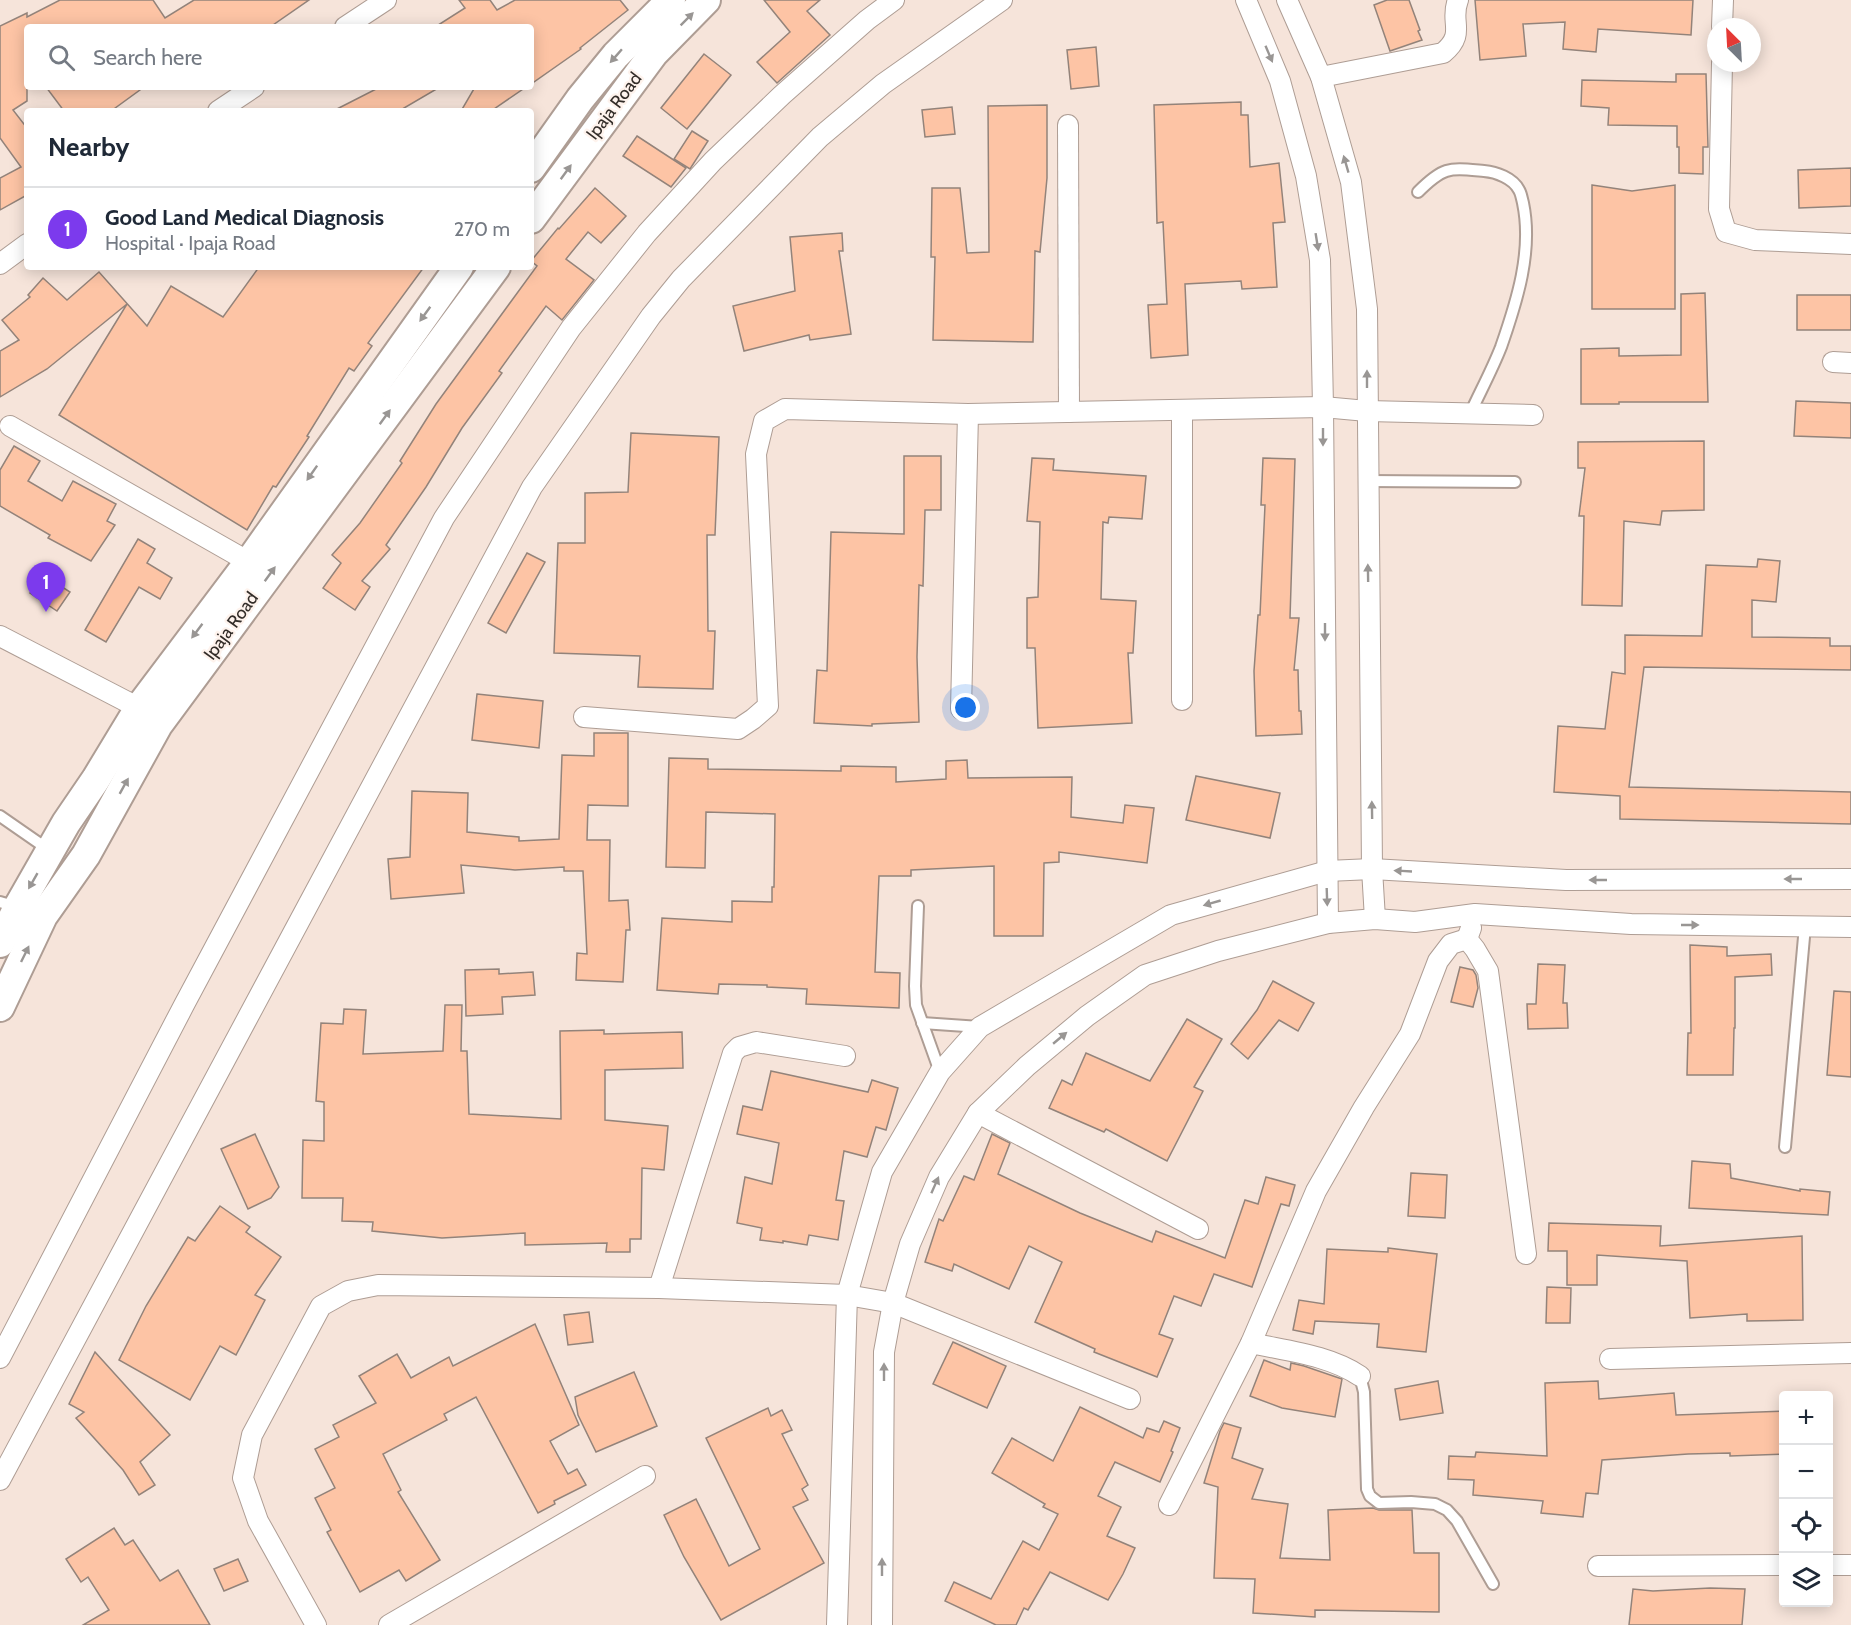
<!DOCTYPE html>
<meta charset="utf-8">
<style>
body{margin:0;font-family:Cabin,sans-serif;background:#f6f6f7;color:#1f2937}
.controls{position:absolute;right:18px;bottom:18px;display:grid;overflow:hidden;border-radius:6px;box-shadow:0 3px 15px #0003}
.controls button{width:54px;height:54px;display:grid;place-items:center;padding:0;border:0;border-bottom:2px solid #e0e1e3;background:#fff;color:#1f2937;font:30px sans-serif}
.compass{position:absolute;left:1707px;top:18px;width:54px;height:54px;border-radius:50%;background:#fff;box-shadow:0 3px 15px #0003;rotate:336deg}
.you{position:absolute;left:966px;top:708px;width:21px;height:21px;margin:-15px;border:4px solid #fff;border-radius:50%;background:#1a73e8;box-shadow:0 0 0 9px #1a73e833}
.badge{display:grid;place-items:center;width:39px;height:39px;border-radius:50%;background:#7c3aed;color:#fff;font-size:20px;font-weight:700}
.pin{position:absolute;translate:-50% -50px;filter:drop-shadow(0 2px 3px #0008)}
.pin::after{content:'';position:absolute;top:32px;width:21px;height:18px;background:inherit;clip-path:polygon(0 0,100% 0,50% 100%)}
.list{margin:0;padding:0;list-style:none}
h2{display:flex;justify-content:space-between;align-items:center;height:78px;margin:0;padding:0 24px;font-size:26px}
h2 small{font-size:20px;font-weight:400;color:#747a83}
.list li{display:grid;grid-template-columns:39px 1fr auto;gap:18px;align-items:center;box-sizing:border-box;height:84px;padding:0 24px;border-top:2px solid #e0e1e3}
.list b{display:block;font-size:22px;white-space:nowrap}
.list p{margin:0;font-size:20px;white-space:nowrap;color:#747a83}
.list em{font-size:20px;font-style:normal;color:#747a83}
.icon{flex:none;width:33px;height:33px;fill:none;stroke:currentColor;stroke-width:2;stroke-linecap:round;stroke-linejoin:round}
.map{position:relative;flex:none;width:1851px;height:1625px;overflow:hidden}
.search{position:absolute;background:#fff;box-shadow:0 3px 15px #0003;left:24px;top:24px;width:510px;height:66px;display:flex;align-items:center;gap:15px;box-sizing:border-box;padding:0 21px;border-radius:6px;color:#747a83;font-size:22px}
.panel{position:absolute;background:#fff;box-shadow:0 3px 15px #0003;left:24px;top:108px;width:510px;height:162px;border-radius:6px}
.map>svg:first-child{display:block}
.building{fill:#fdc4a5;stroke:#93837a;stroke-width:1.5}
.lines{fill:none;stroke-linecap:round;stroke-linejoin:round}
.service-casing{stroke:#ae9d94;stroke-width:14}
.minor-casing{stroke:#ae9d94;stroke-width:22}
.secondary-casing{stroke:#ae9d94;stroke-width:32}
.service{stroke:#fff;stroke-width:10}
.minor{stroke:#fff;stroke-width:20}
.secondary{stroke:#fff;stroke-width:28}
.oneway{fill:#999694}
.labels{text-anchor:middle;stroke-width:4.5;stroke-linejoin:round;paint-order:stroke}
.street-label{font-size:18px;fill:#332d29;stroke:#fef3ed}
</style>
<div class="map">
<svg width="1851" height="1625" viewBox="0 0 1851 1625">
<rect width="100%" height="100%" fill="#f6e4da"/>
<g class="building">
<path d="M60 0H153L165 18 194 0H309L270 27H27V101L13 110 27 128V195L0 210V178L21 167 0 138V26L27 13V17Z"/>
<path d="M459 0H490L497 10 515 0H620L628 10 580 48 581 49 531 84V27H435L465 8Z"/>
<path d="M764 0H820L807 11 830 35 777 83 757 62 790 32Z"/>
<path d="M1387 0H1409L1420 30 1418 31 1422 40 1390 51 1374 5Z"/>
<path d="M1475 0H1693L1691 35 1598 29 1596 52 1563 49 1565 22 1523 24 1526 56 1480 60Z"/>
<path d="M1096 47 1099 86 1071 89 1067 50Z"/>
<path d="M704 54 731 75 687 129 661 108Z"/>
<path d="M1676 74H1706L1708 147H1703V174L1679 173V147H1677V126L1608 125 1609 108 1581 106 1582 80 1676 82Z"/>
<path d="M46 87H144L111 111H64Z"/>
<path d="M380 87H440L399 111H333Z"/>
<path d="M475 87H526L491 111H461Z"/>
<path d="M1241 102V115H1248L1250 167 1279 163 1285 222 1273 223 1277 287 1242 289 1241 281 1185 284 1188 355 1151 358 1148 305 1167 304 1163 222 1157 223 1154 105Z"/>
<path d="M1047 105V178L1040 252 1035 251 1033 342 933 340 935 257H931L932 188H960L967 253 989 252 988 106Z"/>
<path d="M952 107 955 134 925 137 922 110Z"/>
<path d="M692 131 708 141 690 169 674 159Z"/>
<path d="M637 136 686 168 671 187 623 156Z"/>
<path d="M1851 168V206L1799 208 1798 170Z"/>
<path d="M1592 185 1632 191 1675 185V309H1592Z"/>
<path d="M595 188 626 216 601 243 588 232 566 259 594 280 562 320 546 306 499 371 502 373 462 428 426 487 386 545 390 549 362 581 370 587 355 610 323 588 341 563 332 555 360 523 402 463 400 461 436 404 537 266 531 261 558 228 559 229Z"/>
<path d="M842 233 843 251H839L851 334 810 340 809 335 744 351 733 306 795 291 790 237Z"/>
<path d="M259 267H424L368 343 372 346 354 371 349 368 307 436 309 437 276 487 273 486 247 530 59 415 127 304 47 369 0 397V351L19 340 2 320 30 297 28 295 43 278 67 300 99 272 147 326 171 286 223 317Z"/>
<path d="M1705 293 1708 402H1619V404H1581V349L1619 348V356L1681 355V294Z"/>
<rect x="1797" y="295" width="54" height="35"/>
<path d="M1796 401 1851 403V438L1794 436Z"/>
<path d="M631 433 719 437 715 535H707L708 631H715L713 689 638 687 640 656 554 653 558 543H585V493L628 492Z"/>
<path d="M1704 441V510L1662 511 1660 525 1624 521 1622 606 1582 605 1584 516H1579L1585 468H1578V442Z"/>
<path d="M14 446 40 461 28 481 62 501 73 481 116 504 107 521 115 525 91 561 48 538 50 535 0 506V470Z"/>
<path d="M904 456H941V510H925L923 586 919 585 917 657 919 722 872 724V726L814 723 817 670 827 671 831 532 904 534Z"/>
<path d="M1032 458 1054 459 1053 470 1146 476 1142 519 1109 517 1108 523 1103 522 1101 599 1136 601 1133 653H1128L1132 723 1038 728 1035 648H1027V598L1038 597 1040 522 1027 521Z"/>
<path d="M1263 458 1295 459 1290 618H1299L1294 670H1298L1299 711H1301L1302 734 1256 736 1254 671 1258 615H1260L1265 505H1261Z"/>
<path d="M138 539 155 549 147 563 172 578 160 599 139 587 106 642 85 630Z"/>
<path d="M527 553 545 562 506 633 488 623Z"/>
<path d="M1758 559 1780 561 1776 602 1752 600V637L1830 638V646H1851V670L1644 667 1629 787 1851 792V824L1620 819V796L1554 792 1558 726 1605 729 1612 672 1625 674V635L1702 636 1706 565 1757 567Z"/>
<path d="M42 574 70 592 57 611 30 593Z"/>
<path d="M477 694 543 701 539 748 472 740Z"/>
<path d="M594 733H628V806L588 805 587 840H610L609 901 628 900 630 930H626L623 982 576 980 577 953 587 954 583 871H564V867L515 870 461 865 464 893 391 899 388 859 410 857 412 791 468 793 467 832 519 837V841L559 839 562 755 594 756Z"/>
<path d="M669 758 708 759V769L841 771V766L896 767V782L946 779V761L967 760 968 778 1072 777 1071 817 1123 823 1125 805 1154 808 1147 863 1059 852V862L1044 863 1043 936H994V866L911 870V876H879L875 972 900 973 899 1008 806 1004 807 989 767 987V985L719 984 718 994 657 990 662 918 732 922V901L772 902V887H774L775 814 706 812 705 868 666 867Z"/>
<path d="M1196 776 1280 793 1270 838 1186 820Z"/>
<path d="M1690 945 1727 947V956L1771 954 1772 975 1735 977V1028H1734L1733 1075H1687L1688 1033H1691Z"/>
<path d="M1538 964 1565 965 1563 1003H1567L1568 1028 1528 1029 1527 1004H1536Z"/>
<path d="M1460 967 1473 970 1476 975 1478 988 1473 1007 1451 1002Z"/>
<path d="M499 969V974L533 972 535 995 502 997 503 1014 466 1016 465 970Z"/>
<path d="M1273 981 1314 1003 1298 1031 1279 1020 1248 1059 1231 1044 1257 1010Z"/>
<path d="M1834 991 1851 992V1077L1827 1075Z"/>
<path d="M445 1005H462L461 1051H467L469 1114 561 1119 560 1031 604 1030V1034L682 1032 683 1068 605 1070V1120L668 1126 664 1170 642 1168 641 1239H630V1252H606L607 1243 525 1245V1233L442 1238 372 1231 373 1222 342 1221 343 1198H302L303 1140 324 1141V1102L316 1101 321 1023 343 1024 344 1009 366 1010 363 1054 443 1051Z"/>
<path d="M1187 1019 1222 1039 1194 1087 1203 1091 1167 1161 1106 1129 1104 1132 1049 1108 1062 1080 1072 1085 1086 1053 1150 1081Z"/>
<path d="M771 1071 868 1092 872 1080 898 1088 886 1130 876 1127 867 1157 844 1151 836 1200 844 1201 838 1240 809 1235 807 1245 783 1241V1243L760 1240 762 1228 737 1223 745 1177 772 1184 779 1143 737 1134 743 1106 762 1110Z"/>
<path d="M255 1134 279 1187 271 1198 248 1209 221 1149Z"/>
<path d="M992 1134 1010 1143 998 1174 1080 1213 1152 1242 1156 1231 1225 1258 1245 1200 1258 1204 1266 1177 1295 1185 1289 1206 1281 1204 1252 1287 1214 1274 1201 1306 1174 1296 1159 1334 1173 1339 1157 1377 1094 1352 1095 1349 1035 1322 1062 1262 1029 1246 1009 1289 954 1264 952 1271 925 1262 939 1219 943 1221 964 1176 974 1180Z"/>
<path d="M1692 1161 1730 1164 1731 1178 1800 1191V1189L1830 1192 1828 1215 1689 1208Z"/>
<path d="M1411 1173 1447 1175 1445 1218 1408 1216Z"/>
<path d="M220 1206 250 1227 246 1232 281 1257 255 1295 265 1300 236 1355 220 1346 190 1400 119 1360 146 1306 188 1237 195 1241Z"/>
<path d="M1549 1223 1661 1226 1660 1246 1802 1236 1803 1320 1747 1321V1314L1690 1318 1687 1261 1597 1255V1285H1567V1251H1548Z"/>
<path d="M1388 1248 1437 1254 1426 1352 1377 1347 1379 1324 1315 1321 1313 1334 1293 1330 1299 1300 1324 1304 1327 1249 1388 1252Z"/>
<path d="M1547 1287 1571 1288 1570 1323H1546Z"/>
<path d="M589 1312 593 1342 568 1345 564 1315Z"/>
<path d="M535 1324 579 1425 550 1441 568 1474 577 1469 586 1485 554 1501 555 1504 538 1513 476 1397 444 1414 447 1420 383 1454 401 1490 398 1492 440 1560 406 1581 399 1570 360 1592 327 1532 331 1530 315 1498 335 1488 315 1449 339 1437 333 1425 376 1403 359 1376 397 1354 411 1378 449 1357 453 1366Z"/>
<path d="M953 1342 1006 1366 987 1408 933 1384Z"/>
<path d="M95 1352 170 1435 140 1462 155 1485 139 1495 123 1470 76 1418 84 1412 69 1404Z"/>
<path d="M1264 1360 1290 1370 1291 1363 1304 1366 1342 1379 1335 1417 1282 1408 1250 1396Z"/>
<path d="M634 1372 657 1426 596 1452 578 1415 575 1397Z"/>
<path d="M1438 1381 1443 1413 1400 1420 1395 1389Z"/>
<path d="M1598 1381 1599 1399 1674 1393 1676 1415 1784 1411V1454L1730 1456V1453L1688 1454 1602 1460 1598 1494 1586 1493 1583 1517 1541 1513 1543 1501 1473 1495 1474 1480 1448 1479 1449 1456 1475 1457 1476 1452 1547 1456 1545 1383Z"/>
<path d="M1080 1407 1143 1438 1147 1428 1159 1432 1164 1421 1180 1428 1171 1451 1173 1452 1160 1482 1115 1462 1098 1496 1121 1507 1107 1536 1135 1548 1123 1574 1108 1600 1050 1572 1028 1610 1024 1608 1016 1625H996L945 1601 954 1582 991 1599 1023 1541 1039 1550 1058 1514 1043 1507 1045 1504 992 1473 1012 1438 1053 1461Z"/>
<path d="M768 1408 771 1416 782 1410 792 1430 782 1434 808 1485 802 1489 808 1500 793 1507 824 1563 721 1620 684 1557 664 1515 696 1499 729 1566 760 1549 706 1438Z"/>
<path d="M1224 1423 1241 1428 1232 1458 1263 1469 1252 1499 1288 1504 1280 1558 1330 1560 1328 1510 1373 1508 1379 1510H1412L1414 1553H1439V1612L1315 1610V1617L1253 1613 1255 1579 1214 1578 1218 1487 1204 1483 1220 1431Z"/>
<path d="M114 1528 125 1545 133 1540 160 1581 178 1570 210 1625H83L109 1610 88 1577 81 1582 66 1559Z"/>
<path d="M238 1559 248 1581 224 1591 214 1569Z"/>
<path d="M1710 1588 1745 1589 1742 1625H1629L1633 1589 1653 1591Z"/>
</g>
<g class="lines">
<g class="service-casing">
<g id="service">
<path d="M1418 192C1444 166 1449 168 1484 171 1496 172 1513 178 1519 190 1521 193 1522 199 1523 203 1533 251 1517 301 1501 347 1492 370 1480 392 1470 414"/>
<path d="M1367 481 1515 482"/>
<path d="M0 816 49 850"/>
<path d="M0 902 17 907"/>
<path d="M918 906 915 986 916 1005 940 1072"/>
<path d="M922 1023 980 1027"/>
<path d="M1785 1147 1805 926"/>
<path d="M1360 1376 1364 1392 1367 1489 1370 1496 1379 1503 1411 1502 1435 1504 1447 1510 1457 1521 1493 1584"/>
</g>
</g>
<g class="minor-casing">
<g id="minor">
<path d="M1246 0 1280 81 1306 176 1320 260 1323 407 1328 923"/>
<path d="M1287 0 1321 77 1351 182 1367 309 1372 869 1375 919"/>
<path d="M345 27 386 0"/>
<path d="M1722 27 1723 0"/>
<path d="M1722 63 1719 209 1726 232 1755 240 1851 244"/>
<path d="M1321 77 1443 53C1467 33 1449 22 1458 0"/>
<path d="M218 111 254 87"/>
<path d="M1068 125 1069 412"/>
<path d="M0 264 27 244"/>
<path d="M1833 362 1851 363"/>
<path d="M1182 411V700"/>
<path d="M10 426 249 562"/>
<path d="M0 636 139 708"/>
<path d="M961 709 968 414"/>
<path d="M584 717 738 729 753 719 768 706 756 454 764 421 785 409 968 414 1323 407 1367 411 1533 415"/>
<path d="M1471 928 1467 939 1475 949 1488 971 1526 1254"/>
<path d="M978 1113 1198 1229"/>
<path d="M659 1288 733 1053 739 1047 756 1042 845 1056"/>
<path d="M1251 1343C1287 1351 1329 1355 1360 1376"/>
<path d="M0 1358 184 1005 444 518 571 328 647 233 713 161 782 95 867 20 894 0"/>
<path d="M1610 1359 1851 1353"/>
<path d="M0 1480 532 487 651 316 681 279 820 137 883 84 1002 0"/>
<path d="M1169 1505 1251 1343 1316 1191 1364 1107 1410 1034 1438 961 1451 944 1467 939"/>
<path d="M1828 1565H1851"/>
<path d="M1598 1566 1784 1565"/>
<path d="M316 1625 258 1521 243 1478 252 1435 321 1306 348 1291 378 1285 659 1288 847 1295 893 1303 1130 1399"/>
<path d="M389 1625 645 1476"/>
<path d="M837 1625 847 1295 882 1172 940 1072 980 1027 1171 915 1327 871 1372 869 1566 880 1851 879"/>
<path d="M882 1625 884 1352 893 1303 910 1244 939 1177 978 1113 1027 1066 1087 1016 1145 975 1218 951 1328 923 1375 919 1415 922 1475 914 1631 924 1851 927"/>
</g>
</g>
<g class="secondary-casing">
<g id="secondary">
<path d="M531 168 580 99 616 55 671 0"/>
<path d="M531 219 654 53 706 0"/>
<path d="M0 943 18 907 66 823 96 779 139 708 249 562 459 267"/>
<path d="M0 1007 43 916 86 855 158 725 496 267"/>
</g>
</g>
<use href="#service" class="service"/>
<use href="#minor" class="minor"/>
<use href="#secondary" class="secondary"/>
</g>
<defs><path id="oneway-solid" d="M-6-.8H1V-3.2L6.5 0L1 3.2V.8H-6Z" transform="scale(1.5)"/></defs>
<g class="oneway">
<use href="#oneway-solid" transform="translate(687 19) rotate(-45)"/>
<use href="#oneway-solid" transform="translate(1269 54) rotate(67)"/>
<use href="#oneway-solid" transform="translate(616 56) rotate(131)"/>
<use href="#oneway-solid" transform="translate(1346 164) rotate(-106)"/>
<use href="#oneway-solid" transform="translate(566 172) rotate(-54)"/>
<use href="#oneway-solid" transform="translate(1317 242) rotate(81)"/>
<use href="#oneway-solid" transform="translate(425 314) rotate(126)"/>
<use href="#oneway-solid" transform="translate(1367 379) rotate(-90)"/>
<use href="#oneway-solid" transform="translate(385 417) rotate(-54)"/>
<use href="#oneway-solid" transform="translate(1323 437) rotate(90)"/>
<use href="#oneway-solid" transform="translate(312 473) rotate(125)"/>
<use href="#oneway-solid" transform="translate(1368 573) rotate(-91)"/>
<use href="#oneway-solid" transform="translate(270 574) rotate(-54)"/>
<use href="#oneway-solid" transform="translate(197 631) rotate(127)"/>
<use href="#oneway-solid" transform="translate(1325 632) rotate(90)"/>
<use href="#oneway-solid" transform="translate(124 786) rotate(-61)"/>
<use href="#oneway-solid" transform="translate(1372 810) rotate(-91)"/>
<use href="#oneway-solid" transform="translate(1403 871) rotate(-177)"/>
<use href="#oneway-solid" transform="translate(1793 879) rotate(180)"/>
<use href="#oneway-solid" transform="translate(1598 880) rotate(180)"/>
<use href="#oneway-solid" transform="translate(33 881) rotate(120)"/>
<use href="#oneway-solid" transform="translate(1327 897) rotate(88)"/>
<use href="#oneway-solid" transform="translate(1212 903) rotate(164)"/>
<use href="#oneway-solid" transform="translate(1690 925)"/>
<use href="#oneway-solid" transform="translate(25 954) rotate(-64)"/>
<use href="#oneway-solid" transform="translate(1060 1038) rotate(-40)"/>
<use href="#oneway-solid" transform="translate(935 1185) rotate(-66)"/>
<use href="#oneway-solid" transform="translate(884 1372) rotate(-90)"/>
<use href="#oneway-solid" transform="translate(882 1567) rotate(-90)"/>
</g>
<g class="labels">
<g class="street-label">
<text transform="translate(614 106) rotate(-53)" y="6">Ipaja Road</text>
<text transform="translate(231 626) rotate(-54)" y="6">Ipaja Road</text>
</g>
</g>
</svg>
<div class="controls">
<button>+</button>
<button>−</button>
<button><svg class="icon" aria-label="locate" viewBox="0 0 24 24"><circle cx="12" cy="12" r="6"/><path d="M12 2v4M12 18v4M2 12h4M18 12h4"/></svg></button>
<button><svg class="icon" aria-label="layers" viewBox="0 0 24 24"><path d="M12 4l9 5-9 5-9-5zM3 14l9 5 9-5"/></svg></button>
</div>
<svg class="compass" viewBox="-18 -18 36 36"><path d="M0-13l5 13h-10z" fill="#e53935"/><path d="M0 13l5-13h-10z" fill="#747a83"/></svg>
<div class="you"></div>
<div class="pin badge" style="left:46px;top:612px">1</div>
<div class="search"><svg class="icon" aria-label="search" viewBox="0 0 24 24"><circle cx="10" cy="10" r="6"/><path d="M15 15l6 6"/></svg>Search here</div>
<section class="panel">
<h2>Nearby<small></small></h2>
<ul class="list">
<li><span class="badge">1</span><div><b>Good Land Medical Diagnosis</b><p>Hospital · Ipaja Road</p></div><em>270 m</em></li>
</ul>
</section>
</div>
